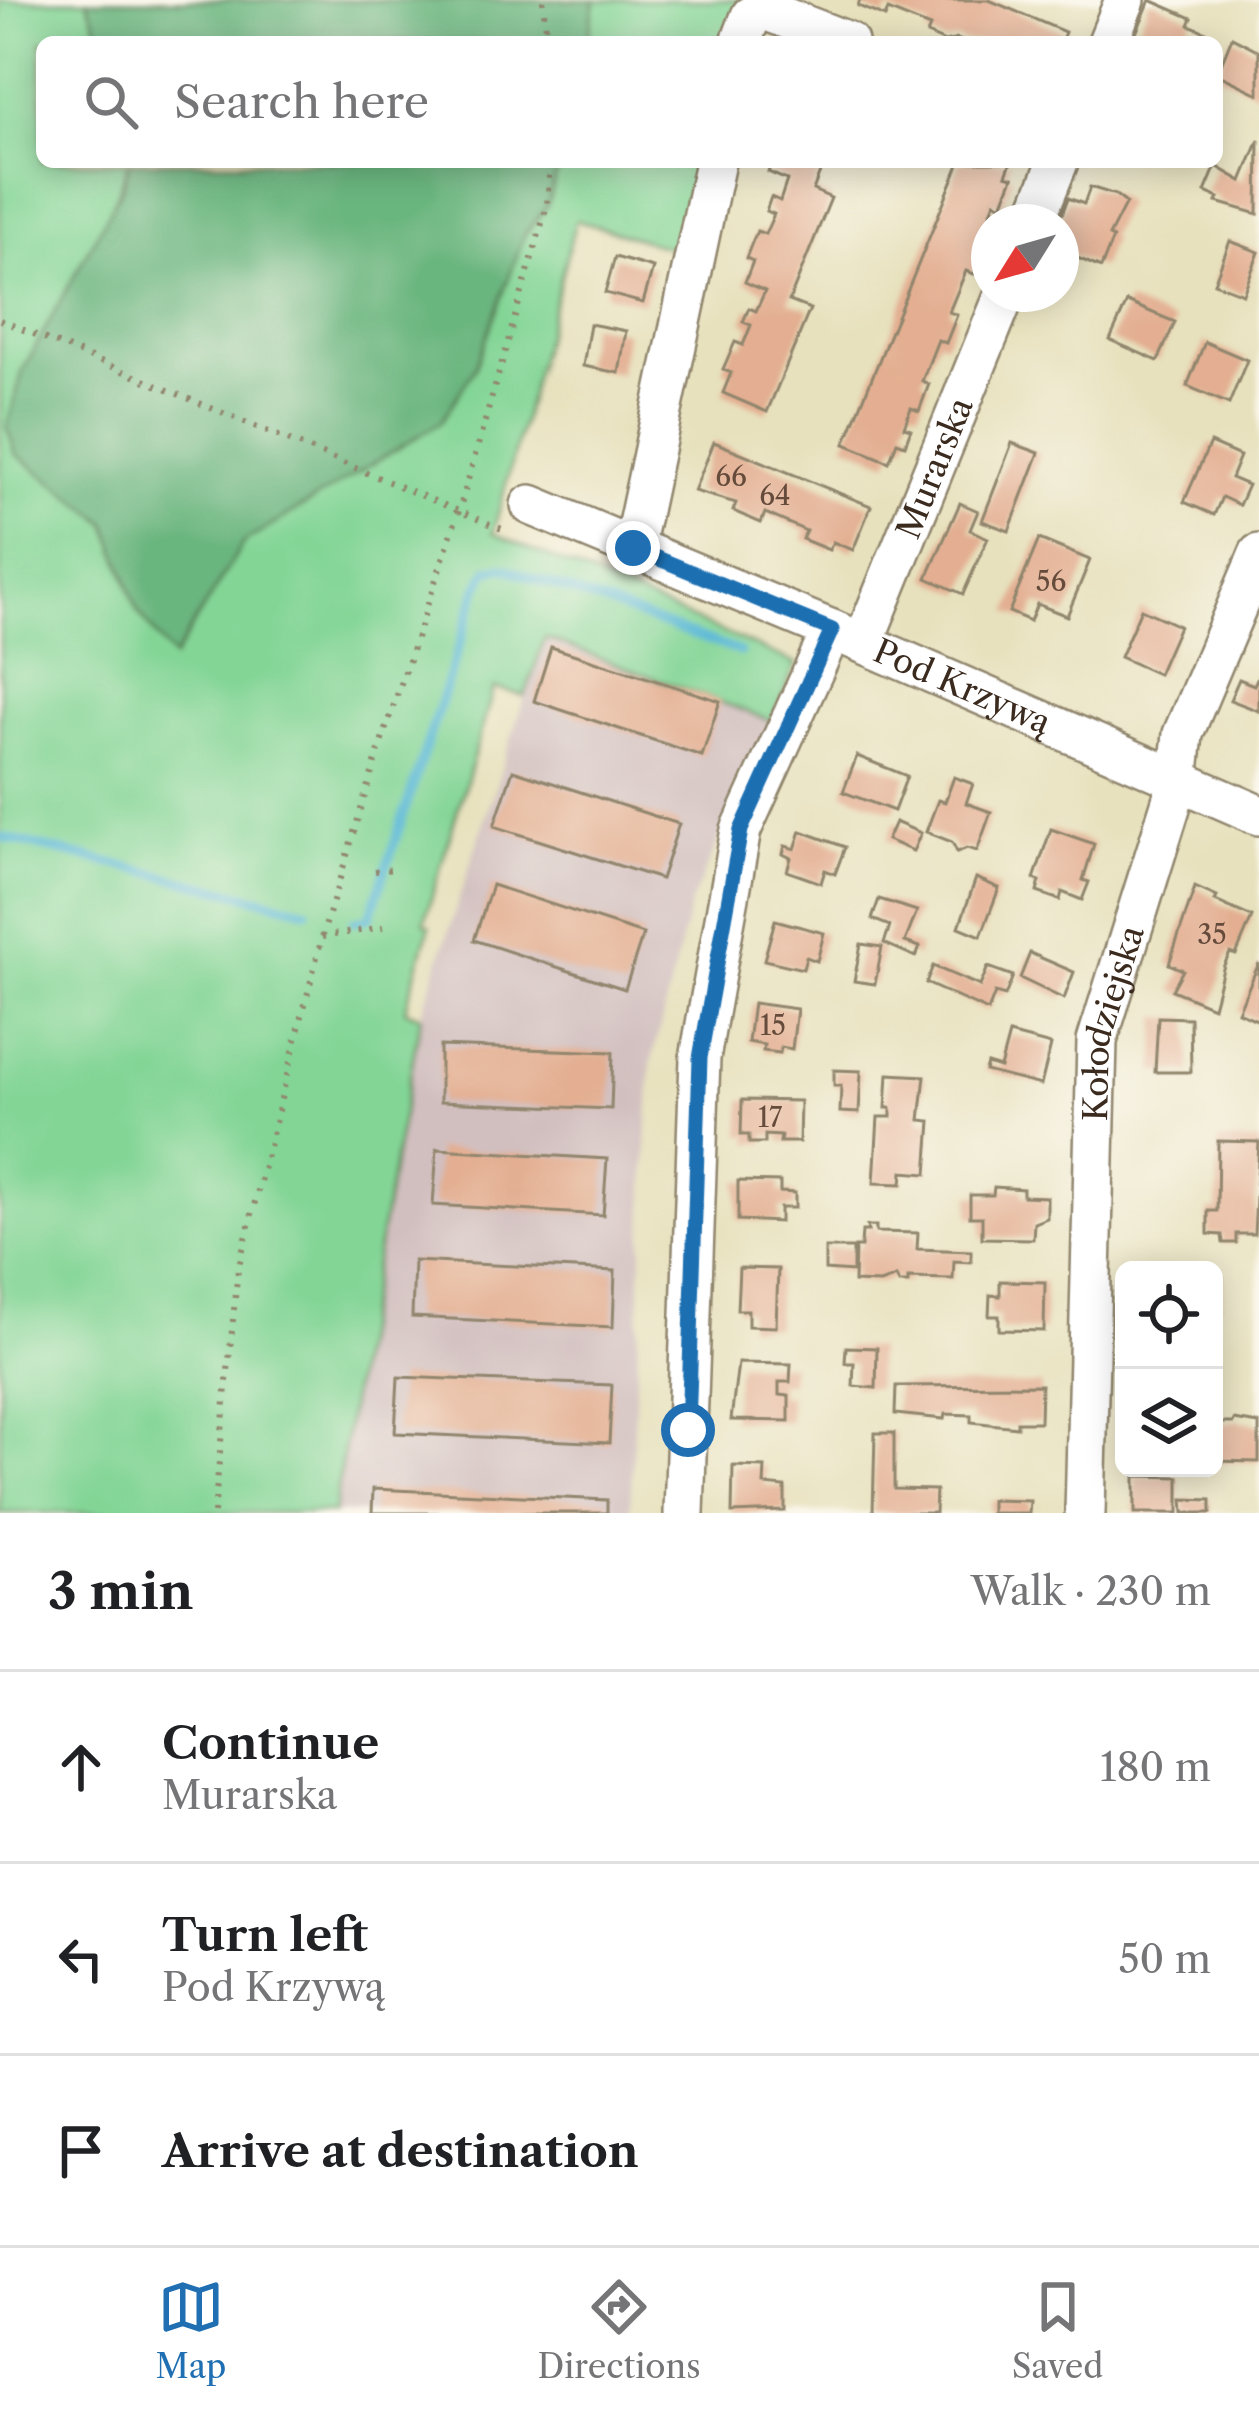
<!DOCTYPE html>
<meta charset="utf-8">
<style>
body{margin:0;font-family:"Libre Caslon Text",serif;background:#f6f6f6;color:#202124}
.controls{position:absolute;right:36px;bottom:36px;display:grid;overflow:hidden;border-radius:18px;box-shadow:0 6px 30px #0003}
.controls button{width:108px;height:108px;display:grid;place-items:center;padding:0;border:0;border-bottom:3px solid #e0e0e0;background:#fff;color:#202124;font:60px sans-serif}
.compass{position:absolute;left:971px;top:204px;width:108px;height:108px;border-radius:50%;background:#fff;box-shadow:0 6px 30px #0003;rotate:233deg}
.stop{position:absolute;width:36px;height:36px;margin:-27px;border:9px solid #1f6fb2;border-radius:50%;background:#fff}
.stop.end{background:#1f6fb2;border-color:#fff;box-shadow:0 3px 12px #0008}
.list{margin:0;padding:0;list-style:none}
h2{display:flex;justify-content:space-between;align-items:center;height:156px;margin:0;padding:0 48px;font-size:51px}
h2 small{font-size:39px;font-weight:400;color:#757577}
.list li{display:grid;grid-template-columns:78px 1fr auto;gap:36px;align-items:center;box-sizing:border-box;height:192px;padding:0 48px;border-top:3px solid #e0e0e0}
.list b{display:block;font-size:45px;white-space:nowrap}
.list p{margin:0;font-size:39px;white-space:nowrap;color:#757577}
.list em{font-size:39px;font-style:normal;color:#757577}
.icon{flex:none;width:66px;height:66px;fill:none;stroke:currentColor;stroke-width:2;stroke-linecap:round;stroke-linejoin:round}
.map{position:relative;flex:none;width:1259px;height:1513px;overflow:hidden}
.search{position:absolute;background:#fff;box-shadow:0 6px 30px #0003;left:36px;right:36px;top:36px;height:132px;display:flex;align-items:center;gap:30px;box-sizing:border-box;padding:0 42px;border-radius:18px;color:#757577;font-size:45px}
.sheet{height:732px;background:#fff}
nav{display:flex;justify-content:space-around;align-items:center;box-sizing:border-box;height:168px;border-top:3px solid #e0e0e0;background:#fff;font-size:33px;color:#757577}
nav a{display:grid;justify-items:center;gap:6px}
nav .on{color:#1f6fb2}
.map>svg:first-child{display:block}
.industrial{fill:#d1bfbf}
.green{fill:#83d596;stroke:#5f805a;stroke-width:3}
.forest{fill:#6ab67f;stroke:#52704e;stroke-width:3}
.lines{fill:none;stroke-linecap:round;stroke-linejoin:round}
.stream{stroke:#55b7d4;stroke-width:9}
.building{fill:#e3ae91}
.minor-casing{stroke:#91866e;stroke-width:44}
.path{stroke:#91866e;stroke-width:6;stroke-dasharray:3 9;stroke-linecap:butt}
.minor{stroke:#fff;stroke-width:39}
.route{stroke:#1f6fb2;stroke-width:15}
.labels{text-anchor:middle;stroke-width:9;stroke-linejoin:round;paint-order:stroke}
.number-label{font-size:27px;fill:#654b3b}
.street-label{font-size:33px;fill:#3b2a1e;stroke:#fbf7ec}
</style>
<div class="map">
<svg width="1259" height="1513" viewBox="0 0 1259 1513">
<rect width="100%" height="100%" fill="#fbf7ec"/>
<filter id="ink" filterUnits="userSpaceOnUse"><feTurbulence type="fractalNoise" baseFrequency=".00833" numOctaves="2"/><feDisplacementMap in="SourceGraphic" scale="24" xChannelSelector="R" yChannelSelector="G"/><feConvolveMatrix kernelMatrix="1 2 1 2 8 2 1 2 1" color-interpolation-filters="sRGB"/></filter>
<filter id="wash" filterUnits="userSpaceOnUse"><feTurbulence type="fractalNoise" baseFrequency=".004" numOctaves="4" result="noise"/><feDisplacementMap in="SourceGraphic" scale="48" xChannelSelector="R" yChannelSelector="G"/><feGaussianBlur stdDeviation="2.7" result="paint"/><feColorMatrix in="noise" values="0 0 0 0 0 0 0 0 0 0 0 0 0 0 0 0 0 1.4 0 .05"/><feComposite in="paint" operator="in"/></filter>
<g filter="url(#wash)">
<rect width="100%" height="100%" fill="#e7e1bd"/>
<path class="industrial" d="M544 637 772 721 690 905 651 1064 630 1513H334L355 1371 421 1016Z"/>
<g class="green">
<path d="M0 0H87L103 42H42V162H129L16 454 107 523 137 610 174 657 243 543 441 422 525 234 547 206 560 162H709L683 252 576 220 493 533 796 664 772 721 545 638 525 696 494 688 424 923 430 926 405 1010 421 1016 355 1371 334 1513H0Z"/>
<path d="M595 0H756L744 42H588Z"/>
</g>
<g class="forest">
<path d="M87 0H595L588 42H103Z"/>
<path d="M129 162H560L547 206 525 234 476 366 441 422 243 543 173 658 137 610 107 523 16 454 7 427 23 370 122 188Z"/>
</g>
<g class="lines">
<g class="stream">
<path d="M0 837 307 910"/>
<path d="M354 921 370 917 478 588 488 570 502 567 740 652"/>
</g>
</g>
<g id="blocks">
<g class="building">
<path d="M860 0H989L1065 32 1061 42H965L957 39 945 42 927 34 930 27 888 10 885 17 858 6Z"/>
<path d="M1150 0 1192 18 1189 25 1211 34 1208 42H1150L1135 36Z"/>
<path d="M1232 37 1259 51V94L1217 74Z"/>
<path d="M1259 140 1258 214 1217 202 1219 198 1205 192 1216 166 1242 181Z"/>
<path d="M772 162H824L813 190 831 198 789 301 810 309 767 412 723 393 731 373 723 369 735 342 743 345 751 325 743 322 749 308 756 311 765 291 745 282 753 261 746 258 751 245 757 231 765 234 774 214 766 211 771 197 780 201 787 180 768 172Z"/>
<path d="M960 162H1011L1006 175 1013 177 1002 205 995 202 978 244 985 247 980 260 974 274 966 271 949 312 957 315 946 343 938 340 922 381 929 384 919 411 911 408 904 427 911 429 905 445 897 442 889 462 845 444Z"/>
<path d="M1090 187 1116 195 1126 203 1109 236 1113 238 1101 268 1061 251 1059 222 1068 198 1084 204Z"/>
<path d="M1230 241 1259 252 1243 294 1214 283Z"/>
<path d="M615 257 653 268 643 303 605 293Z"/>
<path d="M1127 302 1175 322 1158 361 1110 340Z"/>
<path d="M590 324 626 331 619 373 583 366Z"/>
<path d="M1205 342 1247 360 1229 404 1187 386Z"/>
<path d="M714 442 871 506 853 550 833 542 829 550 802 539 806 531 765 513 761 523 733 511 736 503 694 491Z"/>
<path d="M1012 443 1039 453 1009 531 982 521Z"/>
<path d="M1210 443 1240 456 1231 478 1248 485 1239 505 1222 497 1214 515 1184 502Z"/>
<path d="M960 503 978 511 970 530 988 538 963 594 927 578Z"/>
<path d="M1039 539 1090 560 1067 616 1037 604 1030 621 1009 612Z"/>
<path d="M1141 609 1179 626 1158 674 1120 657Z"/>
<path d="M551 647 720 701 702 756 534 701Z"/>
<path d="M1259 674V711L1230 700 1239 679 1254 685Z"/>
<path d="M857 756 907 776 894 811 843 792Z"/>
<path d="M513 770 679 824 661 879 494 826Z"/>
<path d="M954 777 973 784 966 803 991 812 977 851 967 848 957 852 952 842 926 832 938 800 945 802Z"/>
<path d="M895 822 921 833 913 851 887 840Z"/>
<path d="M1051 829 1094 844 1083 880 1089 882 1082 900 1062 892 1060 900 1037 892 1040 881 1034 879Z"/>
<path d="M801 831 845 847 835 874 825 870 821 883 787 871 791 858 783 854 785 846 795 849Z"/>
<path d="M976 878 999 888 981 936 959 927Z"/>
<path d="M492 885 643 934 625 989 474 940Z"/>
<path d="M1195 887 1217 897 1215 901 1252 917 1236 955 1230 953 1224 965 1213 1007 1172 990 1183 970 1169 964Z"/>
<path d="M879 899 917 911 905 942 920 947 916 957 884 943 890 926 872 919Z"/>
<path d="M775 920 824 933 817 961 806 957 803 969 764 960Z"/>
<path d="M861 944 882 947 875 984 854 981Z"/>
<path d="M1030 953 1074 972 1064 999 1020 978Z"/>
<path d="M1259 963V1021L1238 1012Z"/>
<path d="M933 966 980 986 988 967 1013 976 1005 996 995 993 988 1011 926 983Z"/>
<path d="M753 1003 797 1009 792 1049 781 1047 780 1053 763 1051 764 1045 748 1042Z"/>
<path d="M1158 1017 1190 1018 1191 1072H1155Z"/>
<path d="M1009 1034 1051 1045 1041 1085 985 1071 987 1064 1000 1068Z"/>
<path d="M440 1046 613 1052 611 1109 440 1102Z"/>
<path d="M834 1070 861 1071 859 1113 840 1112 841 1086H834Z"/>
<path d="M888 1074 925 1076 920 1120 931 1121 927 1174 903 1172 902 1184 874 1183 878 1117H891V1108H886Z"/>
<path d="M742 1100 800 1101 799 1142H780L781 1136 765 1135V1143H749V1135H741Z"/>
<path d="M1218 1141 1259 1142 1254 1234H1236V1243H1223L1222 1235 1208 1234V1211H1217Z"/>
<path d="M437 1149 607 1159 603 1215 433 1205Z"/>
<path d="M738 1181 780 1182V1192L795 1193V1208H780V1222L738 1220Z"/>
<path d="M994 1187 1023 1189V1196L1047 1197V1218L1034 1223 1033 1239 982 1238V1217H970V1195H993Z"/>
<path d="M867 1226H876V1232L918 1233 917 1249 971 1251V1262L954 1261 953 1279 908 1278V1283H899L896 1277 880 1283 854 1282 855 1247H861L862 1231H868Z"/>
<path d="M825 1248H853V1272L825 1270Z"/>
<path d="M414 1261 615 1271 613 1327 412 1317Z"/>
<path d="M739 1268 778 1269 776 1327 748 1326V1310H737Z"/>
<path d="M1214 1278H1223L1221 1307H1214Z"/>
<path d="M1000 1281 1045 1282 1044 1331 999 1330V1316H989L990 1295 1000 1296Z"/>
<path d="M846 1347 877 1348 876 1388 853 1386 854 1363H845Z"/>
<path d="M738 1363 791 1364 790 1382H779V1395L789 1396V1421L731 1420Z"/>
<path d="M398 1377 612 1385 609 1443 395 1433Z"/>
<path d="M1041 1385 1040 1422H1017V1427L971 1422V1415L945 1414 944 1419 895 1414 896 1386Z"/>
<path d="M1234 1420 1259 1424V1462L1214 1461V1423H1233Z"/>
<path d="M875 1433H894V1489L936 1490 935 1513H873Z"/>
<path d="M733 1466 765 1467 764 1485 785 1487V1511L732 1513Z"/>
<path d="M1135 1476 1179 1477V1513H1135Z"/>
<path d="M373 1489 607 1500V1513H372Z"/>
<path d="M1183 1499 1211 1500V1513H1184Z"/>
<path d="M991 1500 1030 1501 1029 1513H991Z"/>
</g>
</g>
</g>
<g filter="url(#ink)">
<use href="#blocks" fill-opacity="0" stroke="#91866e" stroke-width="3"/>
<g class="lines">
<g class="minor-casing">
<g id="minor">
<path d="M741 42 751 16 765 10 848 42"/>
<path d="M1108 42 1125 0"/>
<path d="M1034 222 1058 162"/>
<path id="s1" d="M531 505 863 643 1259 815"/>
<path d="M633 548 715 162"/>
<path id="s2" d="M863 643 1005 294"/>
<path d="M684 1513 700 1058 741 830 832 630"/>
<path id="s3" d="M1085 1513 1097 1041 1178 782 1183 734 1259 554"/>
</g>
</g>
<g class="path">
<path d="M543 0 547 42"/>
<path d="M0 320 509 532"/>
<path d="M375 871 394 869"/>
<path d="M322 937 383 927"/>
<path d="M214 1513 238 1269 322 937 384 734 459 511 547 206 550 162"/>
</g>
<use href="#minor" class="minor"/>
</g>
</g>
<g class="lines" filter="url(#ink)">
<path class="route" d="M633 548 832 630 741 830 700 1058 688 1430"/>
</g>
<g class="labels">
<g class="number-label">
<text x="731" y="486">66</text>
<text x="775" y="505">64</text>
<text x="1051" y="591">56</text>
<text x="1212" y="944">35</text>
<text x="773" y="1035">15</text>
<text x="770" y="1127">17</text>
</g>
<g class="street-label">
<text dy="12" stroke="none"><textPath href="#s2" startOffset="189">Murarska</textPath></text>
<text dy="12" stroke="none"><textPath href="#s1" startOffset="468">Pod Krzywą</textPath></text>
<text dy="12" stroke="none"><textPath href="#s3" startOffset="492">Kołodziejska</textPath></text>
</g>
</g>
</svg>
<div class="controls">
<button><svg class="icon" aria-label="locate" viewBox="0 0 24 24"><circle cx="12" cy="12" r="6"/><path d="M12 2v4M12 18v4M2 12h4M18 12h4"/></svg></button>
<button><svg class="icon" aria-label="layers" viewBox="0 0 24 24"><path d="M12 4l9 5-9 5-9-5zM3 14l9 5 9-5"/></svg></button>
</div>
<svg class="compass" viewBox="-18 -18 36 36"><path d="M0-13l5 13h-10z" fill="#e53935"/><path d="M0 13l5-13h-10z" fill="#757577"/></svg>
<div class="stop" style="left:688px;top:1430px"></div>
<div class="stop end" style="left:633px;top:548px"></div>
<div class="search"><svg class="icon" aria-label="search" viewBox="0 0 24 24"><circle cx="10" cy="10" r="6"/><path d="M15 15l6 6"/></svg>Search here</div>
</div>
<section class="sheet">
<h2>3 min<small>Walk · 230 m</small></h2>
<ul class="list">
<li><svg class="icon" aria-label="ahead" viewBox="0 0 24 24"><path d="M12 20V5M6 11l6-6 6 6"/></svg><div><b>Continue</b><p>Murarska</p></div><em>180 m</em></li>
<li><svg class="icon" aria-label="left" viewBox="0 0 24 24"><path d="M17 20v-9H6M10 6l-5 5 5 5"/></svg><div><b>Turn left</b><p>Pod Krzywą</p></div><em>50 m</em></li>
<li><svg class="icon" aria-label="arrive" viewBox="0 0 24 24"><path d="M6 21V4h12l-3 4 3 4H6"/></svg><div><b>Arrive at destination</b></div></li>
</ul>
</section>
<nav>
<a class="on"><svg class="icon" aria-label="map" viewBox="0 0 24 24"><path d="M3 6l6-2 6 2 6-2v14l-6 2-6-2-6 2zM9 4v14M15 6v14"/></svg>Map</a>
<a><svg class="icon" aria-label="directions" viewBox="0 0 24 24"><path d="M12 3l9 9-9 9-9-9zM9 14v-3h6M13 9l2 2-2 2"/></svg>Directions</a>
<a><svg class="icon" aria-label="saved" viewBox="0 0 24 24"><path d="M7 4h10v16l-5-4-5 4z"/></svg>Saved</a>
</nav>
